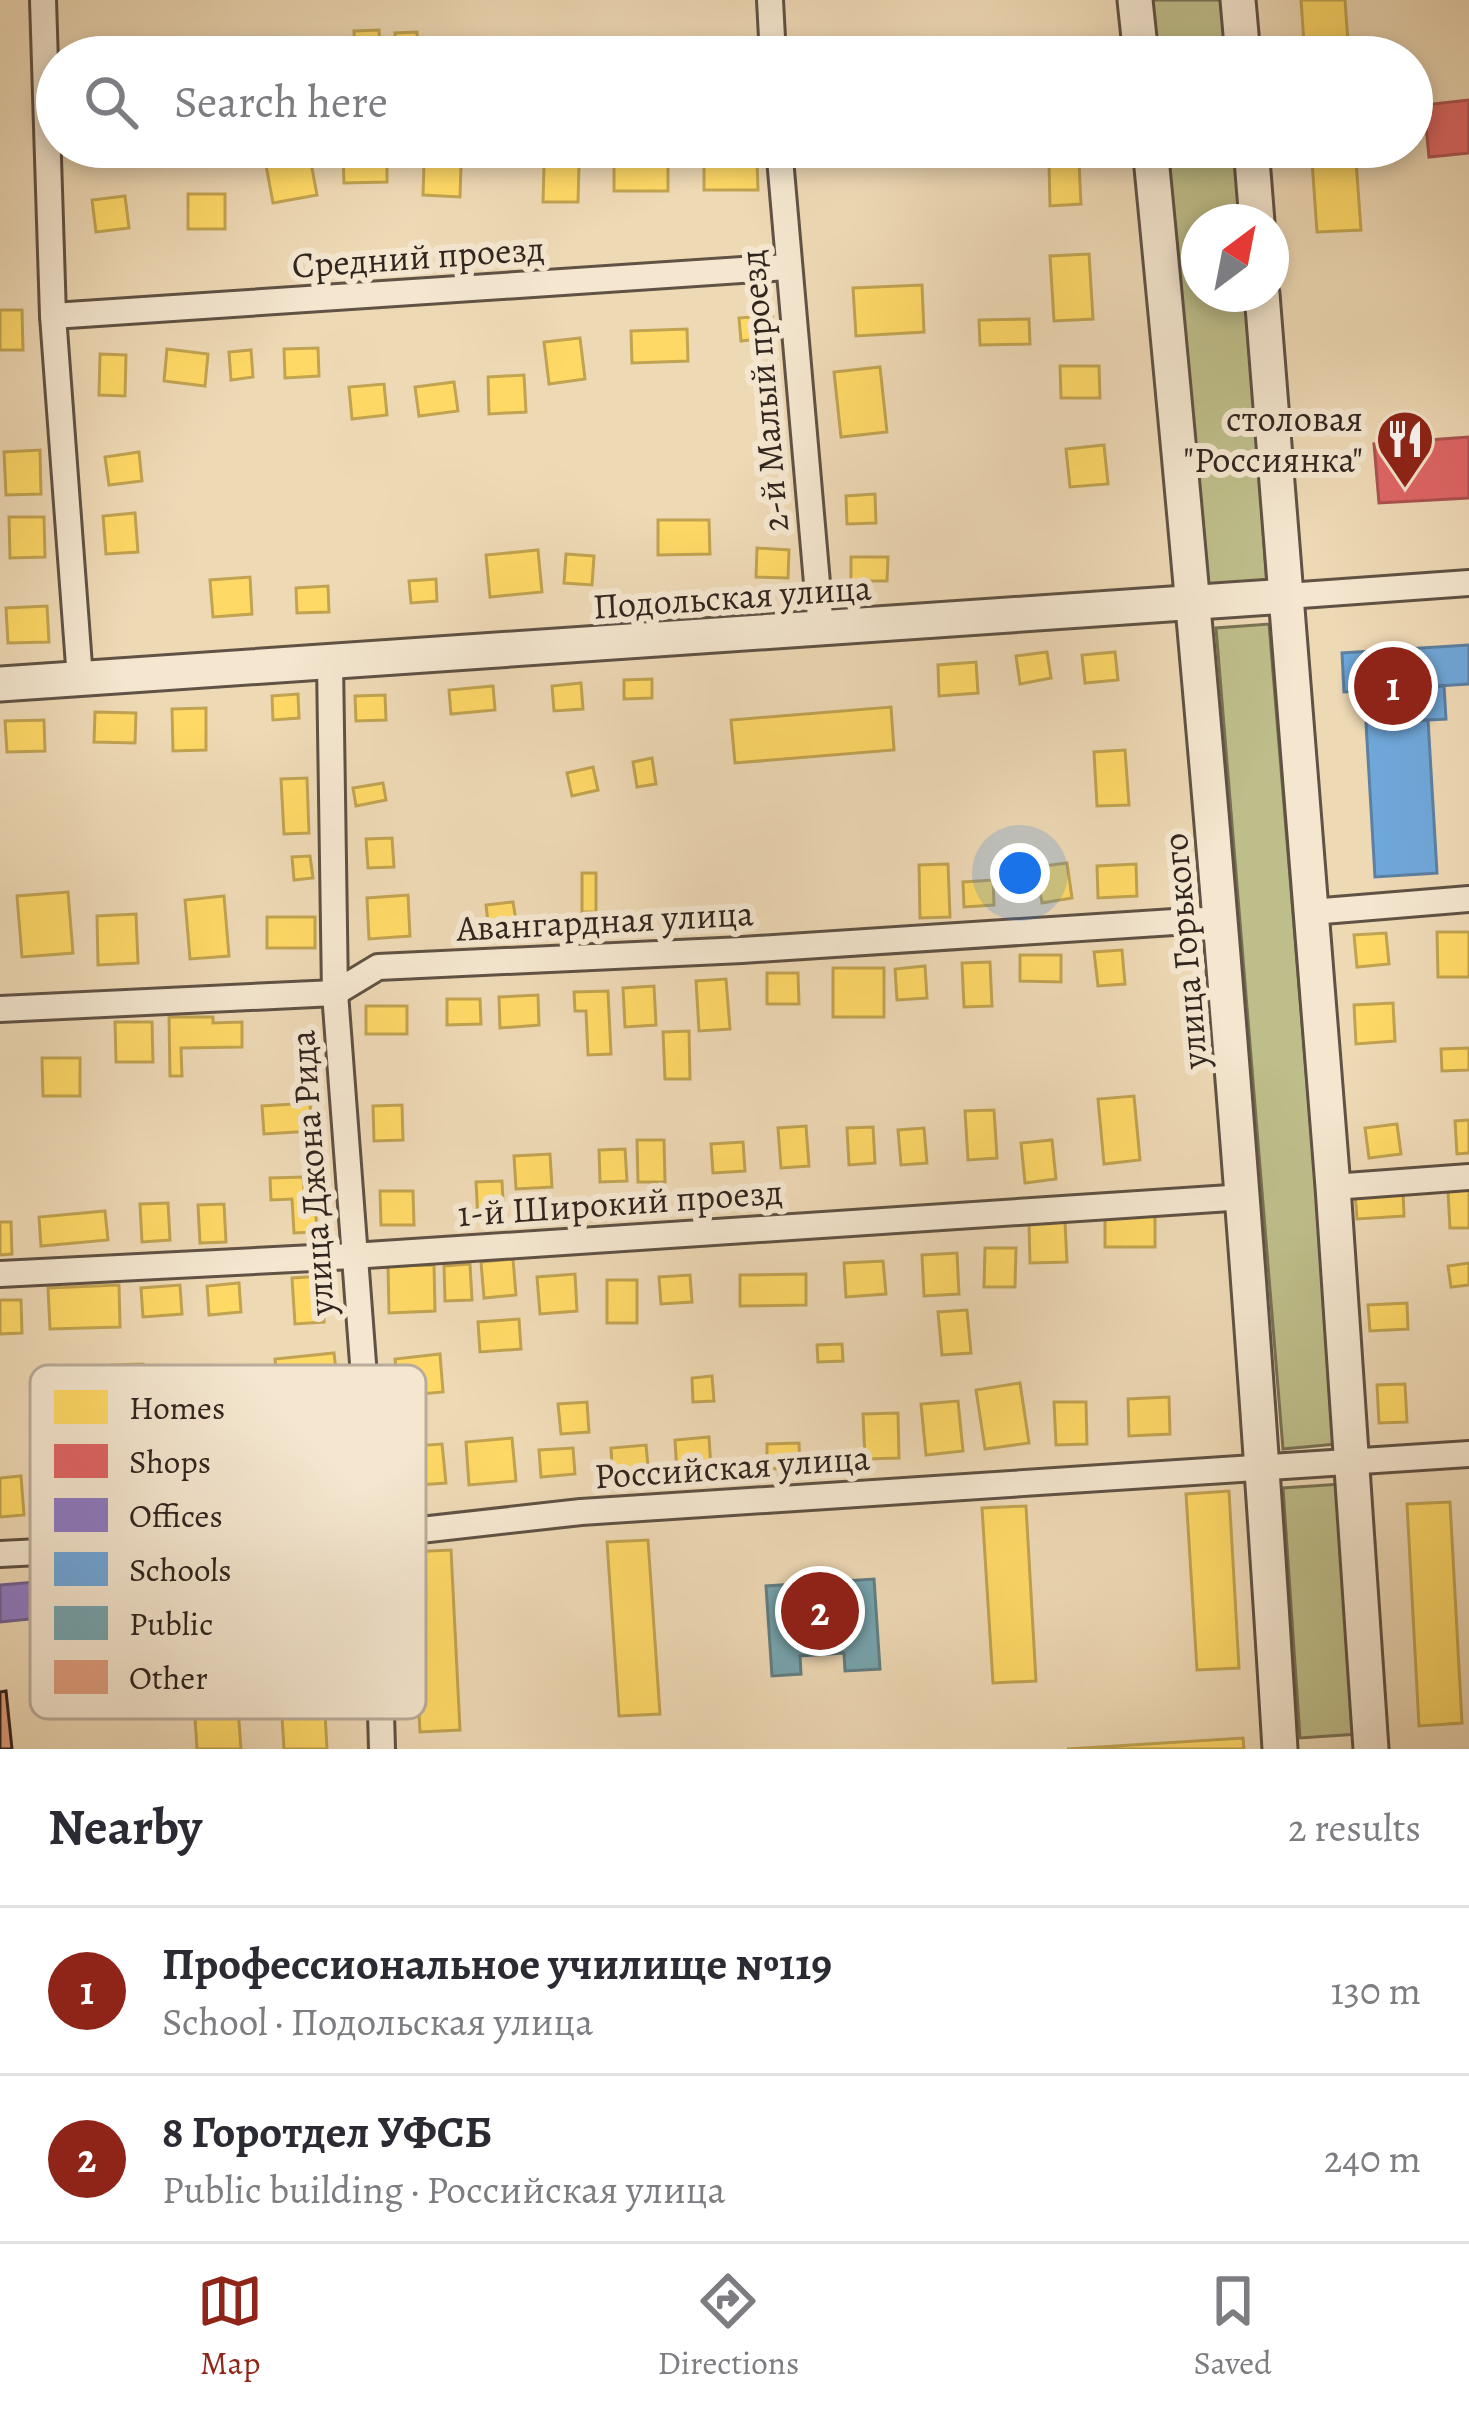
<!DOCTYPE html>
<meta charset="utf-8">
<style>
body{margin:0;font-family:Alegreya,serif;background:#f2f2f3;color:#2b2b33}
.compass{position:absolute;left:1181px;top:204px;width:108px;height:108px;border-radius:50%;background:#fff;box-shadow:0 6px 18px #0003;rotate:32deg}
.you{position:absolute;left:1020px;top:873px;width:42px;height:42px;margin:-30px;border:9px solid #fff;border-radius:50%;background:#1a73e8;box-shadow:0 0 0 18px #1a73e833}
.badge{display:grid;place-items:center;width:78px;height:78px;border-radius:50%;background:#8f2418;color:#fff;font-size:39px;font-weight:700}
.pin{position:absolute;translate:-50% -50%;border:6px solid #fff;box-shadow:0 3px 12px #0006}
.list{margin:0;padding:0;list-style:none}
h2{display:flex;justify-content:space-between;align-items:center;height:156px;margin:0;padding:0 48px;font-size:51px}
h2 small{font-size:39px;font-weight:400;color:#7c7c81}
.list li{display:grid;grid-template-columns:78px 1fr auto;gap:36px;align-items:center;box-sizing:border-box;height:168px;padding:0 48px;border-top:3px solid #e1e1e2}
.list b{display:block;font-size:45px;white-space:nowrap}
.list p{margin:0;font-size:39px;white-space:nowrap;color:#7c7c81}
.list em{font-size:39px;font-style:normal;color:#7c7c81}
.icon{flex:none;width:66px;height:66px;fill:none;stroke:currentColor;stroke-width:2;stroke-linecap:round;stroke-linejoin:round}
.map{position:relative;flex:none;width:1469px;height:1749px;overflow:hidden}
.search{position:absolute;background:#fff;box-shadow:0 6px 18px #0003;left:36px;right:36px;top:36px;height:132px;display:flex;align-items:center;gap:30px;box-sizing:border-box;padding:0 42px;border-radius:66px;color:#7c7c81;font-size:45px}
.sheet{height:492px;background:#fff}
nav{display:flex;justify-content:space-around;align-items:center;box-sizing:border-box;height:168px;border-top:3px solid #e1e1e2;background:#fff;font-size:33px;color:#7c7c81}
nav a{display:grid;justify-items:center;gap:6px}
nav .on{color:#8f2418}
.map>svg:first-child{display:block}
.green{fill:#bebe8a;stroke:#787254;stroke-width:3}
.homes{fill:#ffd966;stroke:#c1a351;stroke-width:3}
.shops{fill:#e06666;stroke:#ac5251;stroke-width:3}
.offices{fill:#8e7cc3;stroke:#726292;stroke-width:3}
.schools{fill:#6fa8dc;stroke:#5c81a3;stroke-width:3}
.public{fill:#76a5af;stroke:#617f84;stroke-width:3}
.building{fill:#df9e7e;stroke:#31251f;stroke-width:3}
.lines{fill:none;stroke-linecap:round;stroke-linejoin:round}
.minor-casing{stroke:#605244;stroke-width:30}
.tertiary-casing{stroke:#605244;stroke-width:39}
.minor{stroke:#f4e6cf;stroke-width:24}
.tertiary{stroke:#f4e6cf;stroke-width:33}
.labels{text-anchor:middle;stroke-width:12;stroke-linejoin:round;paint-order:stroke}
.street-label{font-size:36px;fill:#31251f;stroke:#f4e6cf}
.poi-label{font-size:36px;fill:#31251f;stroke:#f4e6cf;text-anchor:end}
.key{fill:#f4e6cf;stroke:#baac9a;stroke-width:3}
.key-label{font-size:33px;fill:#31251f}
</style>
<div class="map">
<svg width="1469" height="1749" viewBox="0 0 1469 1749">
<rect width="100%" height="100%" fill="#eed9b5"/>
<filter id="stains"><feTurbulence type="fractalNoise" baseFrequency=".00167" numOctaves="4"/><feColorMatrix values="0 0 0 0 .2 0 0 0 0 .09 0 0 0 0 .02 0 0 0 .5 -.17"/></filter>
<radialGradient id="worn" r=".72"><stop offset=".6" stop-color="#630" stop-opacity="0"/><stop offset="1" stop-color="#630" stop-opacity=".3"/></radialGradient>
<g class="green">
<path d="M1148 0H1227L1231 57H1154Z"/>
<path d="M1163 147H1237L1242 222H1199V294H1247L1267 587 1209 594Z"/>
<path d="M1269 624 1337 1444 1283 1449 1216 628Z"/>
<path d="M1341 1484 1358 1734 1300 1738 1283 1488Z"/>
</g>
<g class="homes">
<path d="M1301 0H1345L1349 57H1305Z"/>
<path d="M379 30 380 50 355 51 354 31Z"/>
<path d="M417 32 418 57H396L395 33Z"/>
<path d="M1311 147H1355L1361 230 1317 232Z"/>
<rect x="614" y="149" width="54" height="42"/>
<path d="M309 152 317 195 273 203 265 160Z"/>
<path d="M343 157H387V182L344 183Z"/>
<path d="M757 160 758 190H704V161Z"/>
<path d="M1079 163 1081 204 1050 206 1049 164Z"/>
<path d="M424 164 461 166 460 197 423 195Z"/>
<path d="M544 166H579L578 202H543Z"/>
<rect x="188" y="194" width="37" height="35"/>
<path d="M125 196 129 228 96 232 92 200Z"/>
<path d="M1089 254 1093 319 1054 321 1050 256Z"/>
<path d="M922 285 924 332 856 336 853 288Z"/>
<path d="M0 310H22L23 350H0Z"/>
<path d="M772 315 774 337 741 341 739 318Z"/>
<path d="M1029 319 1030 344 980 345 979 320Z"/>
<path d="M687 329 688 361 632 363 631 331Z"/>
<path d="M580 338 585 379 549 384 544 342Z"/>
<path d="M318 348 319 376 285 378 284 349Z"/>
<path d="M167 349 208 354 205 386 164 381Z"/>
<path d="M251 350 253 377 231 380 229 352Z"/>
<path d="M100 354 126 355 125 396 99 395Z"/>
<path d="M1060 366H1099L1100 398H1061Z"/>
<path d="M880 367 887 432 841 437 834 372Z"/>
<path d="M524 375 526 412 489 414 488 377Z"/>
<path d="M454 382 458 411 419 416 415 387Z"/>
<path d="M384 384 387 415 352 419 349 387Z"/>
<path d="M1104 445 1108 484 1070 487 1066 449Z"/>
<path d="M40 450 41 494 6 495 4 452Z"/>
<path d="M139 452 142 481 109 485 105 457Z"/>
<path d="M875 494 876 523 847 524 846 496Z"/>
<path d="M135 513 138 552 106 554 103 516Z"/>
<path d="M9 517H44L45 557 10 558Z"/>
<path d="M658 520H709L710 554 658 555Z"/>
<path d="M757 548 789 550 788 578 756 577Z"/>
<path d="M538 550 542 592 490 597 486 555Z"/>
<path d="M566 554 594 556 592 585 564 583Z"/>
<path d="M851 557H888L887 581H851Z"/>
<path d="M250 577 252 614 213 617 210 580Z"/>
<path d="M436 579 437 601 411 603 409 581Z"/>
<path d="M328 586 329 612 297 613 296 588Z"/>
<path d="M47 606 49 642 8 643 6 608Z"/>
<path d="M1047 652 1051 678 1020 684 1016 656Z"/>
<path d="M1115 652 1118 680 1085 683 1082 655Z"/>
<path d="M976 662 978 693 939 696 938 665Z"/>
<path d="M652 679V698L624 699V680Z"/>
<path d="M581 683 583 709 554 711 552 686Z"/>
<path d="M493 686 495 710 451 714 449 690Z"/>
<path d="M298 694 299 718 273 720 272 696Z"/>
<path d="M385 695 386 720 356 721 355 696Z"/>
<path d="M891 707 894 750 735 763 731 720Z"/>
<path d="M206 708V750L173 751 172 709Z"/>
<path d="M95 712 136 713 135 743 94 742Z"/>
<path d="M44 720 45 751 7 752 5 721Z"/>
<path d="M1125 750 1129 805 1097 806 1094 752Z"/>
<path d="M652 758 656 784 637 787 633 762Z"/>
<path d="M593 767 598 790 572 796 567 773Z"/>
<path d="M307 778 309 833 284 834 281 779Z"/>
<path d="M383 783 386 800 356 806 353 788Z"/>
<path d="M392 838 394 867 368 868 366 839Z"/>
<path d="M310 856 313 878 294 880 292 857Z"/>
<path d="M1067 863 1072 898 1042 903 1036 867Z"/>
<path d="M948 864 950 917 920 918 919 865Z"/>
<path d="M1136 864 1137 896 1098 898 1097 866Z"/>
<rect x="582" y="873" width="14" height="39"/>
<path d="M993 880 994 905 964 907 963 882Z"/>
<path d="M68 892 73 953 22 957 17 896Z"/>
<path d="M408 895 410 936 369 939 367 898Z"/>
<path d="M224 896 229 956 190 959 185 900Z"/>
<path d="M513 902 517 927 489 931 486 905Z"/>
<path d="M136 914 138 963 98 965 97 916Z"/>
<rect x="267" y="917" width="48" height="31"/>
<path d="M1437 932H1469V977H1438Z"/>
<path d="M1386 933 1389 964 1357 967 1354 935Z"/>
<path d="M1122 950 1125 984 1098 986 1094 952Z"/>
<path d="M1020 955H1061V982L1020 981Z"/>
<path d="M990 962 992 1006 964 1007 962 963Z"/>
<path d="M925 966 927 998 897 1000 895 969Z"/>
<rect x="833" y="968" width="51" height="49"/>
<path d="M767 973H798L799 1004H767Z"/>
<path d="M726 979 730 1029 699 1031 696 981Z"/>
<path d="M654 986 656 1025 625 1027 623 988Z"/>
<path d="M608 991 611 1054 588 1055 586 1011H575L574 992Z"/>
<path d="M538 995 539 1025 500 1028 499 997Z"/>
<path d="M447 999H480L481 1024 447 1025Z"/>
<path d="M1393 1003 1395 1041 1356 1044 1354 1005Z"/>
<rect x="366" y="1006" width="41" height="28"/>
<path d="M169 1017H213V1023L242 1022V1047L181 1048 182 1076H170Z"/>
<path d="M115 1022H152L153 1062H116Z"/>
<path d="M689 1031 690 1079H665L663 1032Z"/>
<path d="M1469 1048V1070L1442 1071 1441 1049Z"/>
<path d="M42 1058H80V1096H43Z"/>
<path d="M1134 1096 1140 1160 1104 1164 1098 1099Z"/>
<path d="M310 1103 312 1131 264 1134 262 1106Z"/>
<path d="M402 1105 403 1140 374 1141 373 1106Z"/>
<path d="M994 1110 997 1158 968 1160 965 1111Z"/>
<path d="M1469 1120V1153L1457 1154 1455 1121Z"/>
<path d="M1397 1124 1401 1154 1369 1158 1365 1128Z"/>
<path d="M806 1126 809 1166 781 1168 778 1128Z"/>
<path d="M873 1127 875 1163 849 1165 847 1128Z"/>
<path d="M924 1128 927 1163 901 1165 898 1130Z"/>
<path d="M637 1140H664L665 1182H638Z"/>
<path d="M1052 1140 1056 1179 1025 1183 1021 1143Z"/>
<path d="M743 1142 745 1171 713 1173 711 1144Z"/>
<path d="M625 1149 627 1181 600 1182 599 1150Z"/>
<path d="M550 1154 552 1187 516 1189 514 1156Z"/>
<path d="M303 1177 305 1200H315L317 1232 294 1233 292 1199 271 1200 270 1178Z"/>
<path d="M502 1181 504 1220H478L476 1182Z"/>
<path d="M1469 1189V1228H1450L1448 1191Z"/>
<path d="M1403 1190 1404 1216 1357 1219 1355 1193Z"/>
<path d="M380 1191H413L414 1225H381Z"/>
<path d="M168 1203 170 1240 142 1242 140 1204Z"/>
<path d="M224 1204 226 1242 200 1243 198 1205Z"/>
<path d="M105 1211 108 1240 41 1246 39 1217Z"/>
<path d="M1105 1212 1155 1213V1247H1105Z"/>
<path d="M0 1222H11L12 1254 0 1255Z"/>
<path d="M1065 1222 1067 1262 1030 1263 1029 1224Z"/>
<path d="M985 1248H1016L1015 1287H984Z"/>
<path d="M957 1253 959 1294 924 1296 922 1255Z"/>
<path d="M513 1259 516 1295 484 1298 481 1262Z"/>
<path d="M883 1261 886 1294 846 1297 844 1263Z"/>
<path d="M1469 1263V1285L1451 1287 1448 1266Z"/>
<path d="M470 1264 472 1300 445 1301 444 1266Z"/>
<path d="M434 1265 435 1311 389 1313 388 1266Z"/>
<path d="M575 1274 577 1311 540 1314 537 1277Z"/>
<path d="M806 1274V1305L740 1306V1275Z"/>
<path d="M690 1275 692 1302 661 1304 659 1277Z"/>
<path d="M322 1276 324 1322 295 1324 292 1278Z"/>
<rect x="607" y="1280" width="30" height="43"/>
<path d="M239 1283 241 1312 209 1315 207 1286Z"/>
<path d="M119 1285 120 1327 50 1329 48 1288Z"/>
<path d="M180 1285 182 1314 143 1317 141 1288Z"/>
<path d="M0 1300H21L22 1333 0 1334Z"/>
<path d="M1407 1303 1408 1329 1370 1331 1368 1305Z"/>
<path d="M967 1310 971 1353 942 1355 938 1312Z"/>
<path d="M519 1319 521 1349 480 1352 478 1322Z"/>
<path d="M842 1344 843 1361 818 1362 817 1345Z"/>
<path d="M334 1353 339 1397 280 1403 275 1359Z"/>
<path d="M440 1354 443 1392 399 1396 395 1359Z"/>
<path d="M143 1364 144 1404 113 1405 112 1365Z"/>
<path d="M712 1376 714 1401 693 1402 692 1378Z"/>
<path d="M1020 1383 1029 1443 985 1449 976 1390Z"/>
<path d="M1405 1384 1407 1422 1379 1423 1377 1385Z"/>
<path d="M1169 1397 1170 1434 1129 1436 1128 1399Z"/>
<path d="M958 1401 963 1451 926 1455 921 1404Z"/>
<path d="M587 1402 589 1432 561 1434 558 1404Z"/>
<path d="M1054 1402H1086L1087 1444 1056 1445Z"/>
<path d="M898 1413 899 1458 865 1459 863 1414Z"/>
<path d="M709 1437 711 1469 677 1472 675 1440Z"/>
<path d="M512 1438 516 1481 469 1485 466 1442Z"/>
<path d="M799 1443 800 1468 767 1469V1444Z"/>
<path d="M442 1444 446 1483 404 1486 401 1447Z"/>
<path d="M646 1445 649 1477 613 1480 611 1448Z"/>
<path d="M573 1448 575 1474 541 1477 539 1450Z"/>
<path d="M21 1476 24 1515 0 1517V1478Z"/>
<path d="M1229 1491 1239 1668 1197 1670 1186 1494Z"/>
<path d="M1450 1502 1462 1723 1419 1726 1407 1504Z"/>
<path d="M1026 1506 1036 1681 993 1683 982 1508Z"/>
<path d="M648 1540 660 1714 619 1716 607 1542Z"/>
<path d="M451 1550 460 1730 420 1732 410 1552Z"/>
<path d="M234 1653 241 1749H197L191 1656Z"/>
<path d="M325 1714 327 1749H284L282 1717Z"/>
<path d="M1243 1738 1244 1749H1067Z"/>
</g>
<g class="shops">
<path d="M1469 100V153L1429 157 1424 105Z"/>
<path d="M1469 437V498L1379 503 1374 444Z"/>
</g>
<path class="offices" d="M47 1581 50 1617 0 1622V1585Z"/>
<g class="schools">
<path d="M1469 645V684L1344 692 1342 653Z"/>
<path d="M1444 686 1446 719 1409 721 1408 688Z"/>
<path d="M1428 720 1437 873 1375 877 1366 723Z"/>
</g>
<path class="public" d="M874 1579 880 1669 845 1671 844 1653 800 1656 801 1674 772 1676 766 1586Z"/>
<path class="building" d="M6 1691 12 1749H0V1692Z"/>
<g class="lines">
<g class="minor-casing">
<g id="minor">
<path d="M43 0 53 316 80 679"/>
<path d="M770 0 773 57"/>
<path d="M779 147 821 629"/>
<path d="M53 316 787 267"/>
<path d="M1287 596 1469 583"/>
<path d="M330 663 335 993 376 1535 382 1749"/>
<path d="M1311 912 1469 899"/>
<path d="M0 1009 335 993 378 967 742 950 1220 919"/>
<path d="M1333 1187 1469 1177"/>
<path d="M0 1274 352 1256 1245 1197"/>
<path d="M0 1554 376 1535 581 1512 1469 1454"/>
</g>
</g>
<g class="tertiary-casing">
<g id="tertiary">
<path d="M1135 0 1141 57"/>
<path d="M1238 0 1243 57"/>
<path d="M1150 147C1202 681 1248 1214 1280 1749"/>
<path d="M1251 147 1257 222"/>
<path d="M1262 294 1333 1187 1371 1749"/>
<path d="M0 684 1287 596"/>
</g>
</g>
<use href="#minor" class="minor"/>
<use href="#tertiary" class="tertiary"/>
</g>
<defs>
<g id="restaurant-pin" transform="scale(3)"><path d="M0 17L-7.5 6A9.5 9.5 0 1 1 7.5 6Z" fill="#8f2418" stroke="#f4e6cf"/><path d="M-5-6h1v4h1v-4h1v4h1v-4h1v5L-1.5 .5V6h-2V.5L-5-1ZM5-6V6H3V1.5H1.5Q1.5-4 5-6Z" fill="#fff"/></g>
</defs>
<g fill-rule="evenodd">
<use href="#restaurant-pin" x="1405" y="439"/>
</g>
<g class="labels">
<g class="street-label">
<text transform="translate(418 256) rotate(-4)" y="13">Средний проезд</text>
<text transform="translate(763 391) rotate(-95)" y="13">2-й Малый проезд</text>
<text transform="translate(732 596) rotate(-4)" y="13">Подольская улица</text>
<text transform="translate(605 920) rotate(-3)" y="13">Авангардная улица</text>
<text transform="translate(1184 951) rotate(-95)" y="13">улица Горького</text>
<text transform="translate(311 1173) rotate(-94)" y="13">улица Джона Рида</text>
<text transform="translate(620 1202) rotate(-4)" y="13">1-й Широкий проезд</text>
<text transform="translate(732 1466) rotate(-4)" y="13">Российская улица</text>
</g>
<g class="poi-label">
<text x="1363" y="431">столовая<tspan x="1363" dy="41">"Россиянка"</tspan></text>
</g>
</g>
<rect x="30" y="1365" width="396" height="354" rx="18" class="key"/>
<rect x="54" y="1390" width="54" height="34" fill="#ffd966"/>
<rect x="54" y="1444" width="54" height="34" fill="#e06666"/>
<rect x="54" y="1498" width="54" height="34" fill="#8e7cc3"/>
<rect x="54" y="1552" width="54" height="34" fill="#6fa8dc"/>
<rect x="54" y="1606" width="54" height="34" fill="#76a5af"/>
<rect x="54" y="1660" width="54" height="34" fill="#df9e7e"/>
<g class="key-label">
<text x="129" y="1419">Homes</text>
<text x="129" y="1473">Shops</text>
<text x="129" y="1527">Offices</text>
<text x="129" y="1581">Schools</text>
<text x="129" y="1635">Public</text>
<text x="129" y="1689">Other</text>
</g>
<rect width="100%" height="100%" filter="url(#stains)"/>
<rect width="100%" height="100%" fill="url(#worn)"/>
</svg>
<svg class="compass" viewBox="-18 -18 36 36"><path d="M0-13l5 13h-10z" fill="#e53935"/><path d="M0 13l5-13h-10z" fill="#7c7c81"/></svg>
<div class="you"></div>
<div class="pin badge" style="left:1393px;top:686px">1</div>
<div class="pin badge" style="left:820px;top:1611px">2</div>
<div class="search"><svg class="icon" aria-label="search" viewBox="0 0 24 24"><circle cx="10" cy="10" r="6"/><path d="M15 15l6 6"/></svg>Search here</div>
</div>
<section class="sheet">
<h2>Nearby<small>2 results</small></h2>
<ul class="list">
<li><span class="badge">1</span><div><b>Профессиональное училище №119</b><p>School · Подольская улица</p></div><em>130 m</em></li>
<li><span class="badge">2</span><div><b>8 Горотдел УФСБ</b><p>Public building · Российская улица</p></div><em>240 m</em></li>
</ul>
</section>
<nav>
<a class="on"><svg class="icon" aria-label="map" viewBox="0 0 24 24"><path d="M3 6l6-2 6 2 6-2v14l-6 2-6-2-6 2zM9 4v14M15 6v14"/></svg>Map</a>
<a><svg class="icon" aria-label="directions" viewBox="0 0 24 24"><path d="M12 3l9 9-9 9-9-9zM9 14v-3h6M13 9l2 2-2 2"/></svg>Directions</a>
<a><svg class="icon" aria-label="saved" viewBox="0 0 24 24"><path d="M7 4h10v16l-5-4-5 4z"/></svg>Saved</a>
</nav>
